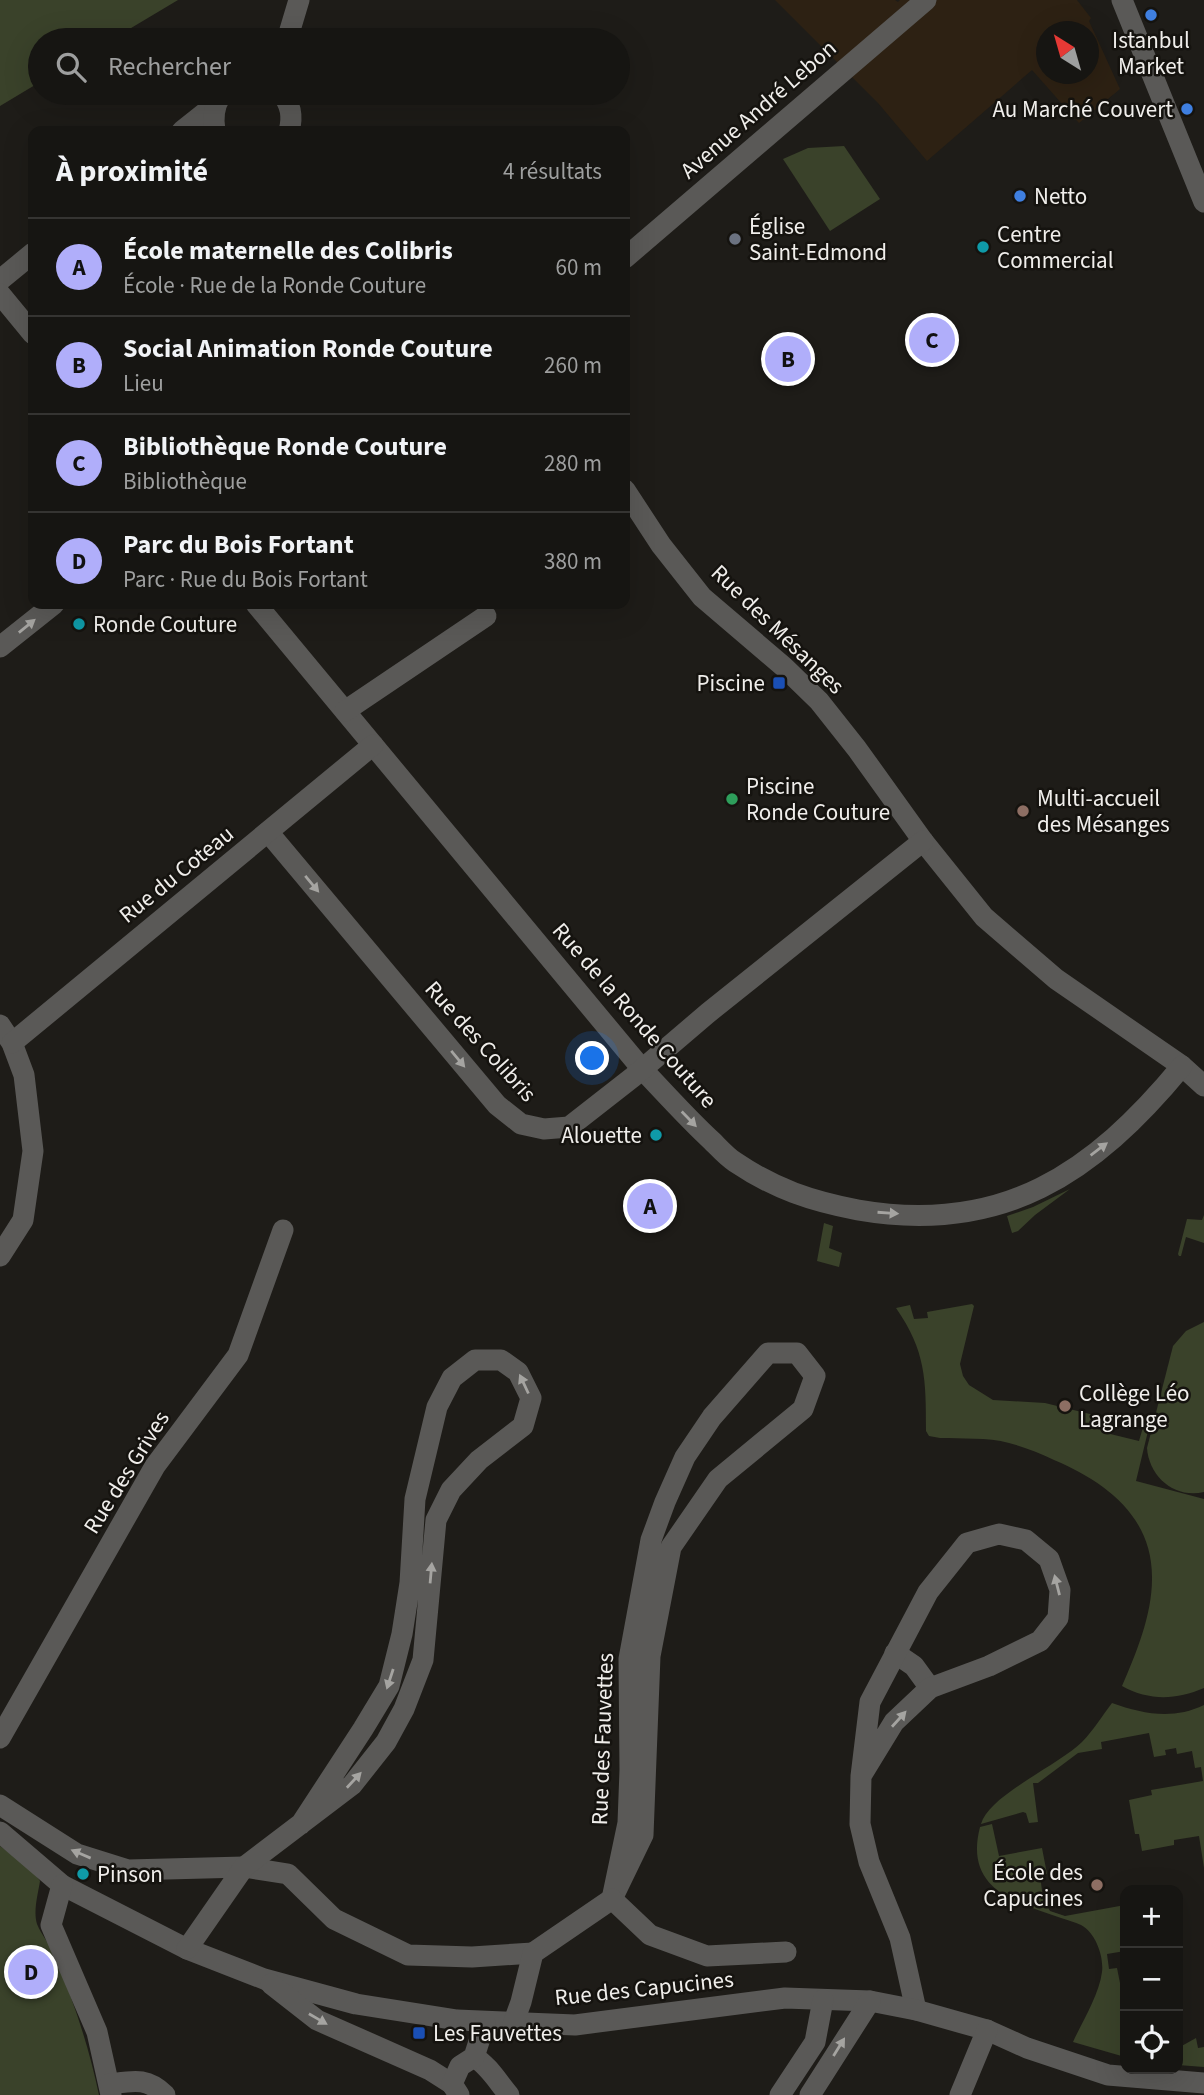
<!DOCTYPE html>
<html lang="fr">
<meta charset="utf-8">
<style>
body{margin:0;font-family:"Source Sans 3",sans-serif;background:#232220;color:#f1f3f6}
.controls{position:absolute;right:21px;bottom:21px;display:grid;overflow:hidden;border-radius:14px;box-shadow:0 7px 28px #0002}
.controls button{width:63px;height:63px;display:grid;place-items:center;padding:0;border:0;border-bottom:2px solid #353432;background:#161512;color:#f1f3f6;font:35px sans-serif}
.compass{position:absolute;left:1036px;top:21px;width:63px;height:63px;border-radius:50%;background:#161512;box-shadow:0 7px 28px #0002;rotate:323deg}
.you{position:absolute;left:593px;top:1059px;width:24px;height:24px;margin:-18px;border:5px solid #fff;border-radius:50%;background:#1a73e8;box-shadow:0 0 0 10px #1a73e833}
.badge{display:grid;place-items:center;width:46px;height:46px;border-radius:50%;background:#b0aefa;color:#111;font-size:23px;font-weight:700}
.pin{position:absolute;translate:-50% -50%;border:4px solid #fff;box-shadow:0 2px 7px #0006}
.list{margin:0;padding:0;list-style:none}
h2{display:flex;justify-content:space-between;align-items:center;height:91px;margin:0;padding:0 28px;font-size:30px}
h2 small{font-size:23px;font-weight:400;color:#9e9f9f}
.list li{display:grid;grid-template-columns:46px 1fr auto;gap:21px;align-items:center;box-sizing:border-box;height:98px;padding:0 28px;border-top:2px solid #353432}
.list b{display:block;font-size:26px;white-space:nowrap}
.list p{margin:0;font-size:23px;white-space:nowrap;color:#9e9f9f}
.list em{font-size:23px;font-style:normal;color:#9e9f9f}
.icon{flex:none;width:38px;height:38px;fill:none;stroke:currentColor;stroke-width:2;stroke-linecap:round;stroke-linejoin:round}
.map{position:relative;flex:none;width:1204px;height:2095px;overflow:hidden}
.search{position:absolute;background:#161512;box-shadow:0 7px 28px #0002;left:28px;top:28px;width:602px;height:77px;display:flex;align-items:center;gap:18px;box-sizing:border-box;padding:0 24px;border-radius:38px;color:#9e9f9f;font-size:26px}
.panel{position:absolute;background:#161512;box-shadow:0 7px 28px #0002;left:28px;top:126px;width:602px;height:483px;border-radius:14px}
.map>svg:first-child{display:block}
.commercial{fill:#2d2113;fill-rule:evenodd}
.green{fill:#3a422a}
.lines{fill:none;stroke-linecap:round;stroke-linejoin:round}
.minor{stroke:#5a5957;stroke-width:21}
.oneway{fill:#a5a4a1}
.shop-dot{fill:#3f7fe0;stroke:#15130f;stroke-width:2.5}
.worship-dot{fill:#6b7280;stroke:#15130f;stroke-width:2.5}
.culture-dot{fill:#0f9aa8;stroke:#15130f;stroke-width:2.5}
.transit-dot{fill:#1a4fb4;stroke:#15130f;stroke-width:2.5}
.leisure-dot{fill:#2e9e5b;stroke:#15130f;stroke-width:2.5}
.education-dot{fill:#8d6e63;stroke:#15130f;stroke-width:2.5}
.labels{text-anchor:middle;stroke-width:5;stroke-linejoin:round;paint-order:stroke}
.poi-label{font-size:23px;fill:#f0eeeb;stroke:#15130f;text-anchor:start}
.street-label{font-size:23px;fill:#f0eeeb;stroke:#15130f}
</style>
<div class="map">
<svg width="1204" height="2095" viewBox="0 0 1204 2095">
<rect width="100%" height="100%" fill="#1e1c18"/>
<path class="commercial" d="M775 0H895L898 2 900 0H1077L1091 18 1089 21 1120 89 1079 123 1032 70 927 161 878 103ZM1046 32H1088V74H1046Z"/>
<g class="green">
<path d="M0 0H178L111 40H40V82L0 106Z"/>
<path d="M844 146 880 199 830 231 783 159 808 148Z"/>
<path d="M1070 1189 1035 1215 1018 1231 1012 1233 1007 1216 1033 1207Z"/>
<path d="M1204 1215V1243L1186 1237 1181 1256H1179L1178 1254 1187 1219 1202 1220Z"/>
<path d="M824 1223 833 1226 829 1248 842 1253 839 1267 817 1261Z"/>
<path d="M972 1304 974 1306 960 1364 963 1376 969 1385 993 1400 1045 1403 1098 1416 1102 1420V1432L1139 1441 1144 1424 1148 1425 1149 1427 1136 1481 1204 1499V1688C1176 1700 1149 1701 1122 1686 1136 1654 1152 1615 1152 1579 1153 1517 1106 1482 1054 1460 1040 1453 1024 1447 1009 1443 987 1437 962 1439 940 1438L929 1436 926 1431C926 1380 926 1351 896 1308L910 1305 914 1319 928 1318 927 1312Z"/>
<path d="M1204 1322V1492C1175 1499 1149 1477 1147 1448L1173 1346 1186 1331Z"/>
<path d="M1112 1703C1143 1714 1173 1720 1204 1705V1868L1199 1836 1174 1840V1845L1142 1851 1139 1834H1135L1129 1800 1152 1795 1151 1790 1203 1781 1201 1767 1195 1768 1192 1751 1177 1754 1176 1748 1165 1750 1166 1755 1154 1757 1149 1733 1101 1742 1102 1749 1078 1753 1038 1783H1033L1038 1822 1029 1823 1026 1813 1023 1812 981 1824C989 1795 1059 1765 1082 1742 1093 1731 1102 1716 1112 1703Z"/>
<path d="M992 1824 999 1856 1042 1848 1047 1874 1040 1875 1044 1906H1047L1050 1911 1065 1916 1125 1905V1951L1107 1954 1109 1969 1117 1968 1125 2008V2057L1073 2042C1082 2022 1099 1995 1102 1972 1104 1957 1096 1933 1081 1925 1075 1922 1067 1920 1061 1918 1014 1902 964 1889 980 1827Z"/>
<path d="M0 1846 33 1871 40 1881C38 1894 33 1911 37 1924 41 1935 51 1945 55 1957 74 2002 89 2047 99 2095H0Z"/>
<path d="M1196 2038 1198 2048 1204 2047V2067L1178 2065V2048Z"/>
</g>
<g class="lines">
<g class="minor">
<path d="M1122 0 1204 202"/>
<path d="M287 40 299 0"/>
<path d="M281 93C291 104 293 117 289 131"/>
<path d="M182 131 216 104"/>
<path d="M215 131C213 119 213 108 220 97"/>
<path d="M625 258 926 0"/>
<path d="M0 280 33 253"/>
<path d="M0 294 33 334"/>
<path d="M625 490 661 545 702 597 784 667 819 701 857 749 923 841 984 917 1056 979 1182 1066 1204 1086"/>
<path d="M256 604 642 1069C665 1093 687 1118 712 1141 719 1148 727 1157 735 1162 775 1189 811 1201 858 1210 1002 1235 1093 1174 1182 1066"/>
<path d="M0 647 54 604"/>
<path d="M345 711 486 616"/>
<path d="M268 832 497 1105 521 1124 544 1129 569 1127 633 1077 708 1013 923 841"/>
<path d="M0 1025 12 1043 24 1075 33 1151 23 1220 0 1256"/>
<path d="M12 1043 373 745"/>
<path d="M768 1353H797L815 1376 803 1409 718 1479 671 1547 650 1656 643 1835 612 1899 628 1823 630 1770 629 1659 651 1540 665 1502 685 1457 712 1417Z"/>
<path d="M895 1653 914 1666 930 1688"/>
<path d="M0 1738 155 1466 238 1355 283 1230"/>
<path d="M861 1776 894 1722 930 1688 989 1666 1040 1641 1058 1618 1060 1590 1049 1559 1026 1540 999 1534 967 1543 928 1592 870 1702 861 1776 860 1824 869 1862 900 1938 916 2010"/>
<path d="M0 1805 77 1854 128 1870 244 1867 288 1874 334 1919 408 1955 472 1957 533 1953"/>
<path d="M0 1832 62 1885 187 1949 264 1979 356 2004 457 2020 575 2025 785 1998 870 2001 916 2010 987 2030 1027 2048 1108 2075 1204 2083"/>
<path d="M62 1885 51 1925 97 2032 111 2095"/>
<path d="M187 1949 244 1867 352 1785 386 1742 404 1709 423 1660 436 1520 451 1490 479 1460 523 1426 531 1398 518 1372 501 1360H475L452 1378 437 1407 415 1499 410 1583 402 1634 389 1686 363 1729 301 1824"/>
<path d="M271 1984 317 2020 430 2070 452 2084"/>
<path d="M513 2024 521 2002 533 1953 612 1899 650 1935 707 1956 786 1952"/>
<path d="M474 2057C488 2065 498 2082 509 2095"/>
<path d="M110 2084C133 2081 147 2077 165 2095"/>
<path d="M459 2095 452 2084 460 2066 474 2057 485 2023"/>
<path d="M780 2095 815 2042 823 2000"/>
<path d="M810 2095 870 2001"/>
<path d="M960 2095 987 2030"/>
</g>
</g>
<defs><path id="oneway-solid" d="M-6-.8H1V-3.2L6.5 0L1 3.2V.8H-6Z" transform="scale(1.75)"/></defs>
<g class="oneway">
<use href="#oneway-solid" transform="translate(27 626) rotate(-39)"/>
<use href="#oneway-solid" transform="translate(312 884) rotate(50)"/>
<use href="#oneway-solid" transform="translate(458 1059) rotate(50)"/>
<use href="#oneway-solid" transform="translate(689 1119) rotate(46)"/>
<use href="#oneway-solid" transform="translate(1099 1149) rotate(-37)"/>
<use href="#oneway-solid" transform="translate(888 1213) rotate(4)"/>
<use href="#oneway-solid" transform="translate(524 1384) rotate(-115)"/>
<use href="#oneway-solid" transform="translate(431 1573) rotate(-85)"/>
<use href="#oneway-solid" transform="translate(1057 1585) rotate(-104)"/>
<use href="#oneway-solid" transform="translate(390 1679) rotate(108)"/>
<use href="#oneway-solid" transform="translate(899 1719) rotate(-48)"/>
<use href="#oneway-solid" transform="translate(354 1780) rotate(-47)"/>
<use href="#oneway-solid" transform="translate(81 1854) rotate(-157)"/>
<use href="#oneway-solid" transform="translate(318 2019) rotate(30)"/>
<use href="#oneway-solid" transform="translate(839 2047) rotate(-58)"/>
</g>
<g class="shop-dot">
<circle cx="1151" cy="15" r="7"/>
<circle cx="1187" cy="109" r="7"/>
<circle cx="1020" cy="196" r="7"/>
</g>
<circle class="worship-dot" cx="735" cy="239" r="7"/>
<g class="culture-dot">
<circle cx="983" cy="247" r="7"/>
<circle cx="79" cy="624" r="7"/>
<circle cx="656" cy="1135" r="7"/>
<circle cx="83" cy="1874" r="7"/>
</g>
<g class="transit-dot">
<rect x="772" y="676" width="14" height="14" rx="3.5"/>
<rect x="412" y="2026" width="14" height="14" rx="3.5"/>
</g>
<circle class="leisure-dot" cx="732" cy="799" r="7"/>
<g class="education-dot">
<circle cx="1023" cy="811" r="7"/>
<circle cx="1065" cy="1406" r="7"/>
<circle cx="1097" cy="1885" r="7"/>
</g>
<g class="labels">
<g class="poi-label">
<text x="1151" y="48" text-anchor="middle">Istanbul<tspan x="1151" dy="26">Market</tspan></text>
<text x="1173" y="117" text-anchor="end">Au Marché Couvert</text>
<text x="1034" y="204">Netto</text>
<text x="749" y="234">Église<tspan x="749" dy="26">Saint-Edmond</tspan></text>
<text x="997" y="242">Centre<tspan x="997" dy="26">Commercial</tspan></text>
<text x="93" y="632">Ronde Couture</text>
<text x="765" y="691" text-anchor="end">Piscine</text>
<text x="746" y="794">Piscine<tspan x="746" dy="26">Ronde Couture</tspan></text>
<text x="1037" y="806">Multi-accueil<tspan x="1037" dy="26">des Mésanges</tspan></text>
<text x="642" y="1143" text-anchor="end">Alouette</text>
<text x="1079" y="1401">Collège Léo<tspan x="1079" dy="26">Lagrange</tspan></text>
<text x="1083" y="1880" text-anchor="end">École des<tspan x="1083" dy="26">Capucines</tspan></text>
<text x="97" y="1882">Pinson</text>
<text x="433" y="2041">Les Fauvettes</text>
</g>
<g class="street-label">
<text transform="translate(758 109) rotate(-41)" y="8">Avenue André Lebon</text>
<text transform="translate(778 629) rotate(44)" y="8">Rue des Mésanges</text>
<text transform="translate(176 874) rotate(-39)" y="8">Rue du Coteau</text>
<text transform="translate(635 1015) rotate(49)" y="8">Rue de la Ronde Couture</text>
<text transform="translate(481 1041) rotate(48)" y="8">Rue des Colibris</text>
<text transform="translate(126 1472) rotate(-58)" y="8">Rue des Grives</text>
<text transform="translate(602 1739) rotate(-88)" y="8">Rue des Fauvettes</text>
<text transform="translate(644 1988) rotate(-6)" y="8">Rue des Capucines</text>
</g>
</g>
</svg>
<div class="controls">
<button>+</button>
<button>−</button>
<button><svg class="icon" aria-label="locate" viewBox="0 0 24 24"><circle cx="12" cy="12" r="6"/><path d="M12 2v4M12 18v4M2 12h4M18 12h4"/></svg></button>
</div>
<svg class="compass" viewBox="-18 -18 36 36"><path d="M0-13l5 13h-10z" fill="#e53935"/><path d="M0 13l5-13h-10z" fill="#9e9f9f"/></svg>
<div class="you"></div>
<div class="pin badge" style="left:650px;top:1206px">A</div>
<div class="pin badge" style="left:788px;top:359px">B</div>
<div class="pin badge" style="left:932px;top:340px">C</div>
<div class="pin badge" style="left:31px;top:1972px">D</div>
<div class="search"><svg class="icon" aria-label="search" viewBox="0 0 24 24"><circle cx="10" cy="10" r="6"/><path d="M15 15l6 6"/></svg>Rechercher</div>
<section class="panel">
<h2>À proximité<small>4 résultats</small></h2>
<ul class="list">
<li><span class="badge">A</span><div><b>École maternelle des Colibris</b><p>École · Rue de la Ronde Couture</p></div><em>60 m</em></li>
<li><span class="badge">B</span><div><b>Social Animation Ronde Couture</b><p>Lieu</p></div><em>260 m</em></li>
<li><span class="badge">C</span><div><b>Bibliothèque Ronde Couture</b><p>Bibliothèque</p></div><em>280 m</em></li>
<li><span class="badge">D</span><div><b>Parc du Bois Fortant</b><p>Parc · Rue du Bois Fortant</p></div><em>380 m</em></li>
</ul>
</section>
</div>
